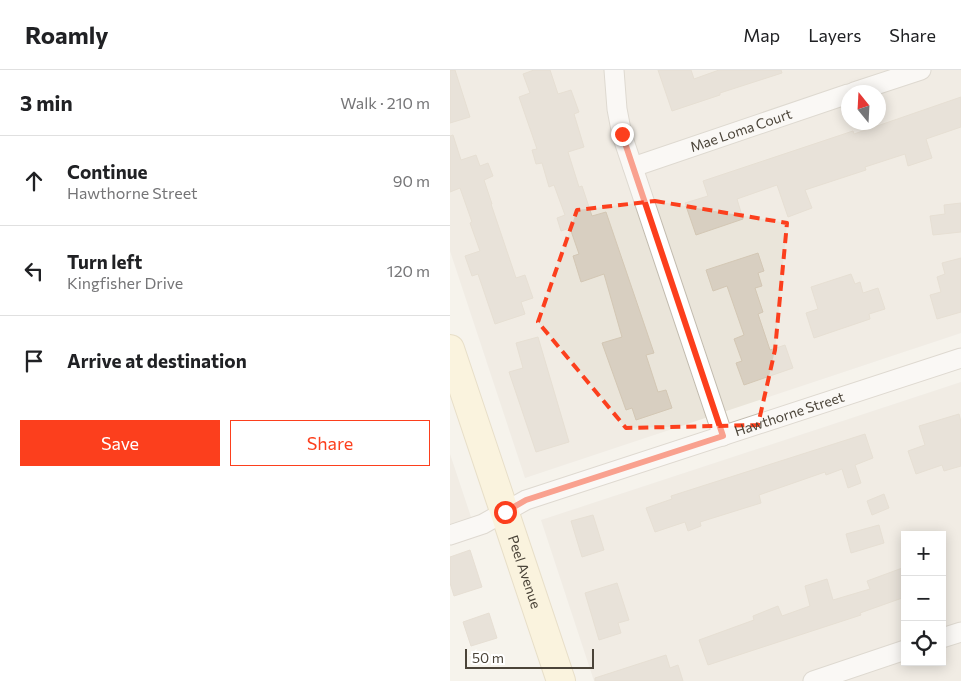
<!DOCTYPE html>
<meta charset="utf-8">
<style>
body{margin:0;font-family:Commissioner,sans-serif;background:#f2f2f2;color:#202124}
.controls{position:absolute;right:15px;bottom:15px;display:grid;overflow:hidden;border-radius:0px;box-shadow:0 2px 12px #0003}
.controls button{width:45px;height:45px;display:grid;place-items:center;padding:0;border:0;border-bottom:1px solid #e0e0e0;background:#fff;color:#202124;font:25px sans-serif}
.compass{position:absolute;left:391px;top:15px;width:45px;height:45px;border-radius:50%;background:#fff;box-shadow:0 2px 12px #0003;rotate:342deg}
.scale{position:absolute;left:15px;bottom:12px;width:129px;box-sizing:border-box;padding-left:5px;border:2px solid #4b4439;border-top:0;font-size:14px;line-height:18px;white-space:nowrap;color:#4b4439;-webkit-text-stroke:4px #fff;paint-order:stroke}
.stop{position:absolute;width:15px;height:15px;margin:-11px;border:4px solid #fc3f1d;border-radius:50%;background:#fff}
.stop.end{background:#fc3f1d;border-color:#fff;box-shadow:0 1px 5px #0008}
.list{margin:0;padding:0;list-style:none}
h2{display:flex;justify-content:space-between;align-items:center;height:65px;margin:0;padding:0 20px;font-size:21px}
h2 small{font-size:16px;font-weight:400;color:#757577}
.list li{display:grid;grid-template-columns:32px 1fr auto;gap:15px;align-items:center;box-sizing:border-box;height:90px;padding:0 20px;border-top:1px solid #e0e0e0}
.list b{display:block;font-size:19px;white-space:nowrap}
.list p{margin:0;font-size:16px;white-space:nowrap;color:#757577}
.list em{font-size:16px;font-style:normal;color:#757577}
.actions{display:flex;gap:10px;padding:15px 20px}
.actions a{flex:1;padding:11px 0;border:1px solid #fc3f1d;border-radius:0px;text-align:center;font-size:18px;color:#fc3f1d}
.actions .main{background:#fc3f1d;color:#fff}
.icon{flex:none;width:28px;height:28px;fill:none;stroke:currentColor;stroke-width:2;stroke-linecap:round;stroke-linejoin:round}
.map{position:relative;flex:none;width:511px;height:611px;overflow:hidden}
header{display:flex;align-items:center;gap:30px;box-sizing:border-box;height:70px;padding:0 25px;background:#fff;border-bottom:1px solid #e0e0e0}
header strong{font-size:24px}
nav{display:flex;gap:28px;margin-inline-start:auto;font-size:18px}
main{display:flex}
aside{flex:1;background:#fff}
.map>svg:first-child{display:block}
.residential{fill:#eae5da;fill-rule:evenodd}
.building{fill:#d8cfc1;stroke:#d3c7b4}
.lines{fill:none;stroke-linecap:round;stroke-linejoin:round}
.street-casing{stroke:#c2bbae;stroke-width:21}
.secondary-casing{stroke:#d6c79b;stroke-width:30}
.street{stroke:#fff;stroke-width:19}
.secondary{stroke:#fff3cd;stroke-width:28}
.route{stroke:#fc3f1d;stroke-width:6}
.marked{fill:none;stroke:#fc3f1d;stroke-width:4;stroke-dasharray:10 6;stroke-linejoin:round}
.labels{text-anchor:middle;stroke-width:4;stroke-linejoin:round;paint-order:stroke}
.street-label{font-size:14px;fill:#4b4439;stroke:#fff}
</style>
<header>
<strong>Roamly</strong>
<nav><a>Map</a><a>Layers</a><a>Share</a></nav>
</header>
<main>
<aside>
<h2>3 min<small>Walk · 210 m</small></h2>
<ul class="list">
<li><svg class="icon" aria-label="ahead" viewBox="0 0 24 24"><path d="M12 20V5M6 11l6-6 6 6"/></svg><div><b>Continue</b><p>Hawthorne Street</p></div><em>90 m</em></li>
<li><svg class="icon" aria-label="left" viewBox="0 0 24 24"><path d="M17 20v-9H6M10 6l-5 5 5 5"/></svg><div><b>Turn left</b><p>Kingfisher Drive</p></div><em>120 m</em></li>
<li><svg class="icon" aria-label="arrive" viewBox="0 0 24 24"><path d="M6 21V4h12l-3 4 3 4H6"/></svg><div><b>Arrive at destination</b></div></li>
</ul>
<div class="actions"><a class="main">Save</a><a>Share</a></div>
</aside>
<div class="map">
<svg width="511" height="611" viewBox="0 0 511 611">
<rect width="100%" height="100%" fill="#f6f3ec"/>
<g class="residential">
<path d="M0 0H511V263L75 408 0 181ZM398 22H428V52H398Z"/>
<path d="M511 312V611H144L91 450ZM455 465H492V592H455Z"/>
<path d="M0 384 21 447 0 454Z"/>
</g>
<g class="building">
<path d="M0 0H5L20 47 0 53Z"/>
<path d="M84 0H100L108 24 121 20 129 42 124 44 134 77 118 82 129 117 132 116 142 146 156 142 204 283 196 285 208 322 216 320 222 338 186 350 182 338 176 340 152 273 172 267 154 204 131 212 123 186 129 184 120 158 111 161 107 148 115 145 104 115 99 117 92 93 86 94 82 80 87 79 69 27 80 23 73 4Z"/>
<path d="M208 0H241L244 9 269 0H331L332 3 270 23V25L222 41Z"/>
<path d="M511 27V57L476 69 482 88 458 96 455 84 415 97 416 100 355 120 362 138 338 147 327 115 287 129 293 149 246 165 235 133 258 126 253 111 403 61 404 64Z"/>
<path d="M3 65 11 90 26 85 30 96 38 93 43 106 34 110 42 134H41L66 208 75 205 83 228 71 232 75 244 45 254 28 204 22 206 15 186 30 181 20 153 22 152 10 118 0 122V66Z"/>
<path d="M511 133V162L483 165 480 146 495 144 494 135Z"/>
<path d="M308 183 314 201 308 203 312 216 305 218 313 242 308 244 320 280 335 275 343 298 294 315 286 293 292 291 284 269 294 265 277 216 263 221 256 200Z"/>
<path d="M511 188V242L487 249 480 225 491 222 487 207 495 204 492 193Z"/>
<path d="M401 204 405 214 410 212 413 223 428 218 435 239 419 244 420 249 364 268 356 243 368 239 361 217Z"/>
<path d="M88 267 119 372 86 382 59 302 73 298 66 273Z"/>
<path d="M509 344 511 352V396L494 401 492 395 466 404 458 381 475 375 469 356Z"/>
<path d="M415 364 423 388 405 395 411 413 398 418 392 399 376 405 375 402 309 425 311 433 250 452 251 456 238 461 235 452 205 462 196 438 222 429 221 426Z"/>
<path d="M434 424 439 438 422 445 417 431Z"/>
<path d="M143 445 154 480 132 487 121 451Z"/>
<path d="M429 455 434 473 401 483 396 464Z"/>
<path d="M20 480 32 517 4 526 0 513V487Z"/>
<path d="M455 497V527L410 543 411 545 258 595 249 570 304 550 303 546 328 536 332 546 360 536 355 516 377 509 383 530 420 519 417 511Z"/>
<path d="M167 513 179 550 168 553 171 563 149 570 135 523Z"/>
<path d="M39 543 47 568 21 576 13 552Z"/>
<path d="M216 585 220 598 228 595 233 611H145V608Z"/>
</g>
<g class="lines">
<g class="street-casing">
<g id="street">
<path d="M164 0 167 39 172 65 273 366"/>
<path d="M404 22 471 0"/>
<path id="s1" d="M183 97 398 24"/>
<path id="s2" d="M0 465 33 454 76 430 511 288"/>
<path d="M492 568 511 562"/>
<path d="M363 611 455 580"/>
</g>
</g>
<g class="secondary-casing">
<g id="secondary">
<path id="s3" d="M0 279 111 611"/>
</g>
</g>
<use href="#street" class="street"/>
<use href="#secondary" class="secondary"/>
</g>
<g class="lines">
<path class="route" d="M55 442 76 430 273 366 172 64"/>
</g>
<path d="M0 0H511V611H0ZM205 131 337 153 325 280 308 355 176 358 88 252 127 140Z" fill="#f6f3ec" fill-opacity=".55" fill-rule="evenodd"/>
<path class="marked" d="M205 131 337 153 325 280 308 355 176 358 88 252 127 140Z"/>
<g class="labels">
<g class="street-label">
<text dy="5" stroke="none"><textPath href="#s1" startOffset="114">Mae Loma Court</textPath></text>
<text dy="5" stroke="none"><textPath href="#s2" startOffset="361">Hawthorne Street</textPath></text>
<text dy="5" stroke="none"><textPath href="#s3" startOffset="235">Peel Avenue</textPath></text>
</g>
</g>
</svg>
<div class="controls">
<button>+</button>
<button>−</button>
<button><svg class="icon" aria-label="locate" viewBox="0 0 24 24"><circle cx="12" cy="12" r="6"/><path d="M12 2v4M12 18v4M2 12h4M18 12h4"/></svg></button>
</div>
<svg class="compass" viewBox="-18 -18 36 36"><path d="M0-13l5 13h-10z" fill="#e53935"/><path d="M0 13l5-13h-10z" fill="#757577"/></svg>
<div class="scale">50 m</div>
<div class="stop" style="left:55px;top:442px"></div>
<div class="stop end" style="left:172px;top:64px"></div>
</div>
</main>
